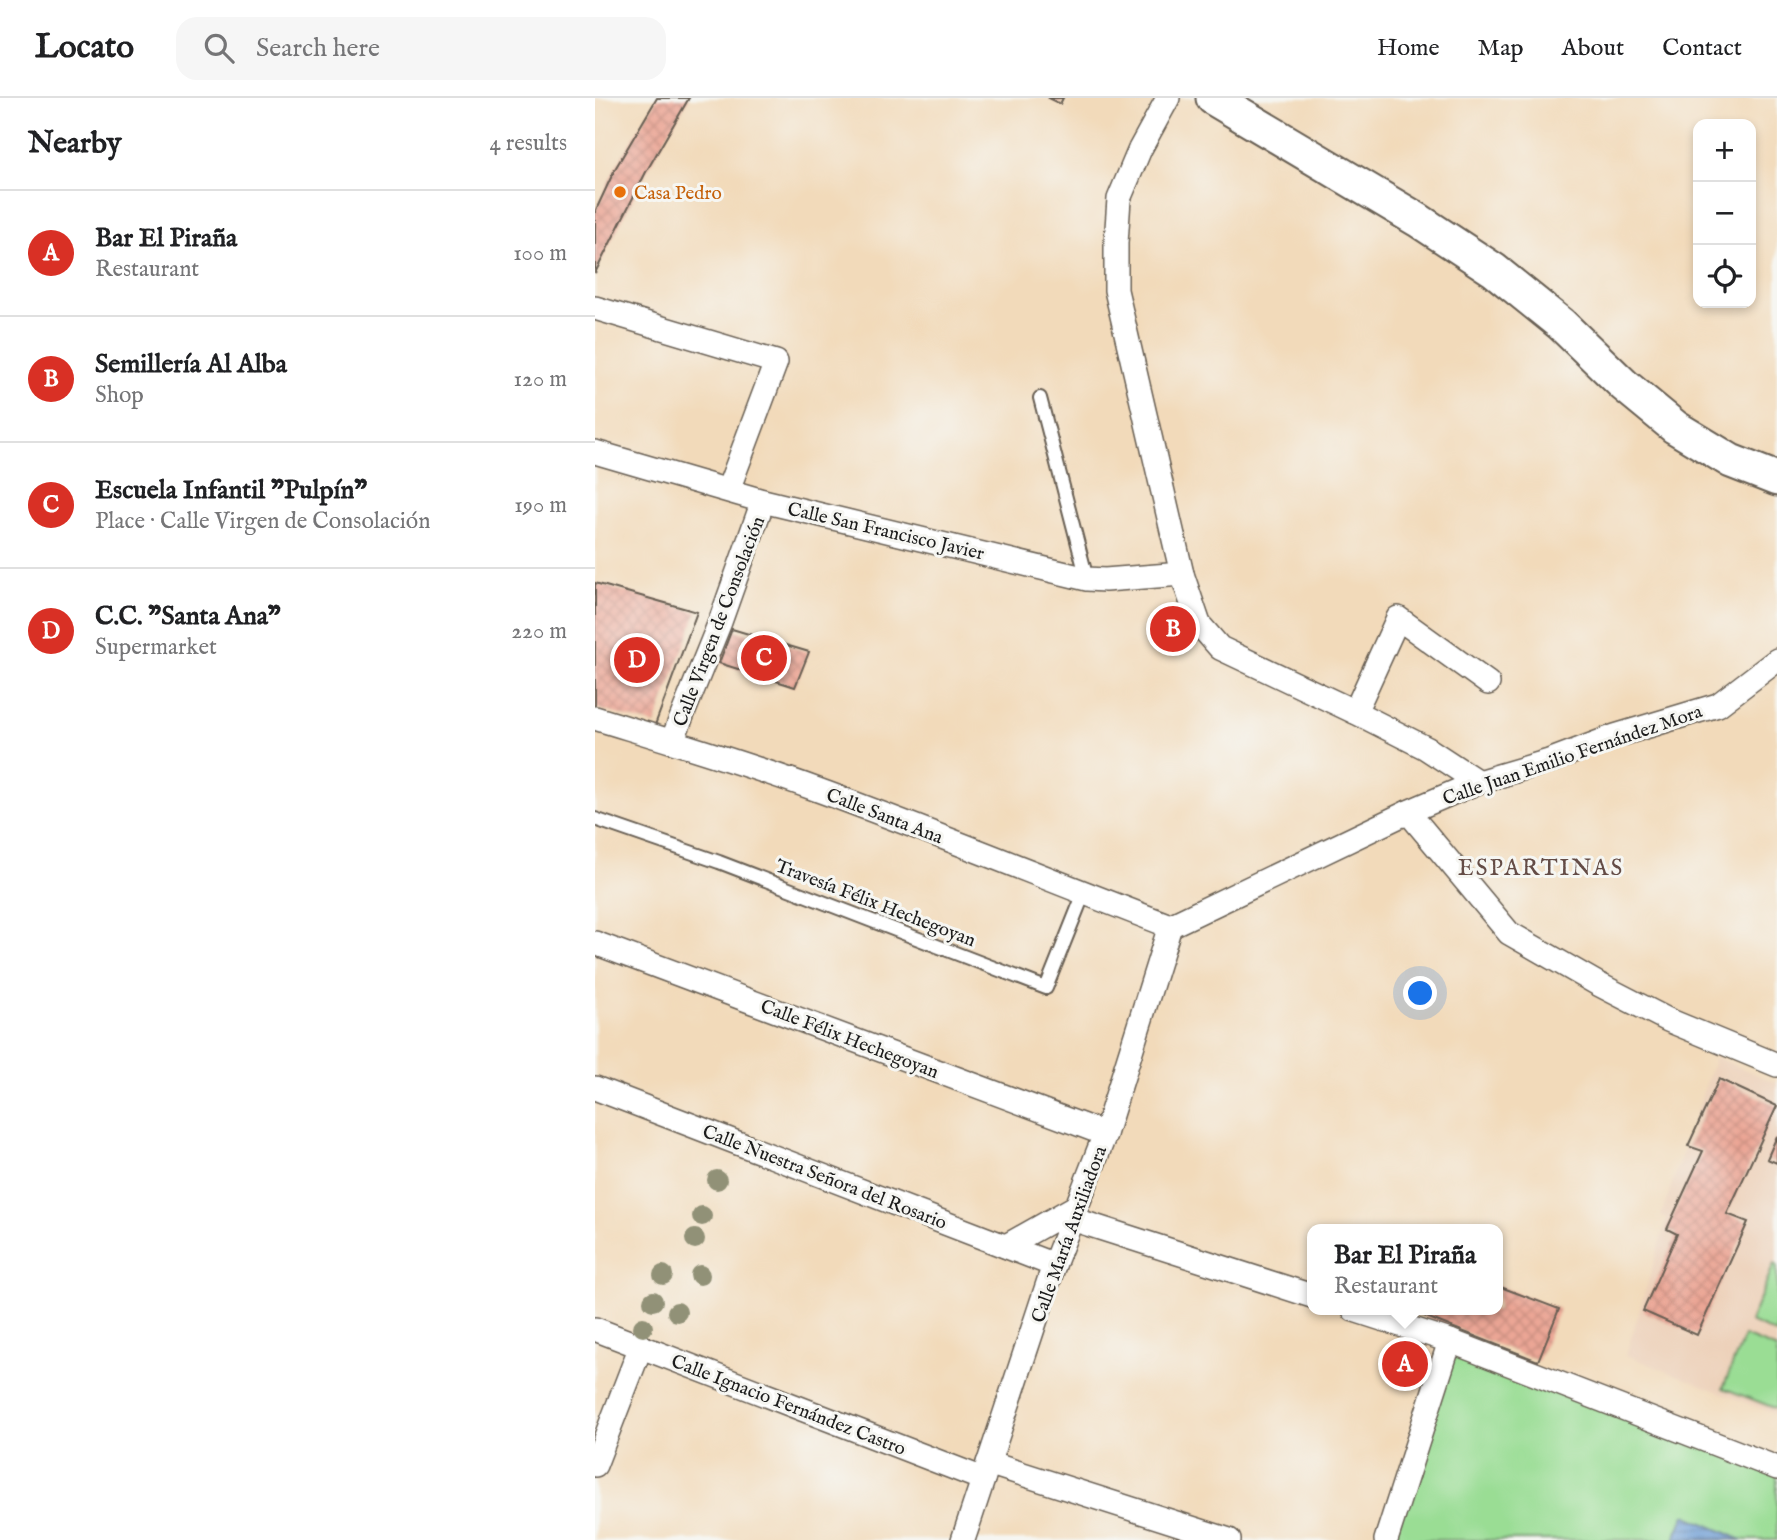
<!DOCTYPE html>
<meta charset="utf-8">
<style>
body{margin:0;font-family:"IM FELL English",serif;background:#f6f6f6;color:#202124}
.controls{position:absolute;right:21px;top:21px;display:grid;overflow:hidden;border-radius:14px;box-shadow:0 4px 10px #0003}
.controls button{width:63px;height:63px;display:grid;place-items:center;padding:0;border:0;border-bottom:2px solid #e0e0e0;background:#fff;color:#202124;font:35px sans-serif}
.you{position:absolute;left:826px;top:896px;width:24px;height:24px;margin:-18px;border:5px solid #fff;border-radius:50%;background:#1a73e8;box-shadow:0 0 0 10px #1a73e833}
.badge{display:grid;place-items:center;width:46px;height:46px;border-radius:50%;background:#d93025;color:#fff;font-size:23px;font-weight:700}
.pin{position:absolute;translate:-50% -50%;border:4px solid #fff;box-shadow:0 2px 7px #0006}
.popup{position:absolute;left:712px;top:1126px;width:196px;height:91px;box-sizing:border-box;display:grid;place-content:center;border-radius:14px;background:#fff;filter:drop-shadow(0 2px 5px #0005);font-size:23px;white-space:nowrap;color:#757577}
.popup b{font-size:26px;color:#202124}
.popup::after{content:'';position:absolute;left:50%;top:100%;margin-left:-14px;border:14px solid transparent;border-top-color:#fff}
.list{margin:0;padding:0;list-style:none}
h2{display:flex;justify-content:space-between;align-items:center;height:91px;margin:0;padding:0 28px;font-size:30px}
h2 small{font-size:23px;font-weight:400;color:#757577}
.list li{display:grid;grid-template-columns:46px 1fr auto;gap:21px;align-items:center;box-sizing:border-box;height:126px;padding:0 28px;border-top:2px solid #e0e0e0}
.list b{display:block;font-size:26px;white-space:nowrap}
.list p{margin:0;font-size:23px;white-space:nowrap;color:#757577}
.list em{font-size:23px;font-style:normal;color:#757577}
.icon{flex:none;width:38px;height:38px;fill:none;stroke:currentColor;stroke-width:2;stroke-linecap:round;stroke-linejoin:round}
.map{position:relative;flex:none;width:1182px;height:1442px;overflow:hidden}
header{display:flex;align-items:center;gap:42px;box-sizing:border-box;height:98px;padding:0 35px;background:#fff;border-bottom:2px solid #e0e0e0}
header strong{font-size:33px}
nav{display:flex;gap:38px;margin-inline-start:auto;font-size:24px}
.search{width:490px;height:63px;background:#f6f6f6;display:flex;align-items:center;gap:18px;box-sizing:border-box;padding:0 24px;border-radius:21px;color:#757577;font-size:26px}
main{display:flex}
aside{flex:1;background:#fff}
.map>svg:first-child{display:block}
.built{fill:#edd1ba}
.green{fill:#9add94;stroke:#5b7c58;stroke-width:2}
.water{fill:url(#water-rules);stroke:#445c78;stroke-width:2}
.building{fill:url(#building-cross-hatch)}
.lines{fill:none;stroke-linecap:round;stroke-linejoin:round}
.lane-casing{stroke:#675e53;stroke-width:16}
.street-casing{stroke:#675e53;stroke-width:26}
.secondary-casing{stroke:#675e53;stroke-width:37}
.lane{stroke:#fff;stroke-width:12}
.street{stroke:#fff;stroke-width:23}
.secondary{stroke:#fff;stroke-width:33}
.tree{fill:#919177}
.food-dot{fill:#e8710a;stroke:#f6f6f2;stroke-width:2.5}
.labels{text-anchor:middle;stroke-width:6;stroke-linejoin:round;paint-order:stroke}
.food-label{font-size:19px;fill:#c56008;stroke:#f6f6f2;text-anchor:start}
.street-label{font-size:19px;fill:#1c1c1c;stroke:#f6f6f2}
.quarter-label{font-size:23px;letter-spacing:2px;fill:#644c46;stroke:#f6f6f2}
</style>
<header>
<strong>Locato</strong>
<div class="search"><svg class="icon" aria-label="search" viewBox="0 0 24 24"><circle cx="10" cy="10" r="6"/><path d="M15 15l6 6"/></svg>Search here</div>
<nav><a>Home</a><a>Map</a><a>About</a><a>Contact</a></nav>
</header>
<main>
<aside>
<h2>Nearby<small>4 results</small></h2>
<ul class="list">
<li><span class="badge">A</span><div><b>Bar El Piraña</b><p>Restaurant</p></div><em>100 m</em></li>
<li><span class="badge">B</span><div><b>Semillería Al Alba</b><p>Shop</p></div><em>120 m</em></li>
<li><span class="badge">C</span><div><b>Escuela Infantil &quot;Pulpín&quot;</b><p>Place · Calle Virgen de Consolación</p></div><em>190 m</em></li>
<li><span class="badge">D</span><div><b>C.C. &quot;Santa Ana&quot;</b><p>Supermarket</p></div><em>220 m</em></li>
</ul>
</aside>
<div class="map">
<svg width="1182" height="1442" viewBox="0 0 1182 1442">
<defs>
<pattern id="water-rules" width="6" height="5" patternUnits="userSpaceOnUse" patternTransform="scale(1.75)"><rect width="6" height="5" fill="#6c9cd5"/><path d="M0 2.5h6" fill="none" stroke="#587eac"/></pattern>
<pattern id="building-cross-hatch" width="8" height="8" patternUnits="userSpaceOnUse" patternTransform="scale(1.75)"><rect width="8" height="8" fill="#eba695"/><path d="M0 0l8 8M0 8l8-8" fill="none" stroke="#c98e80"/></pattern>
</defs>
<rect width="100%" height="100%" fill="#f6f6f2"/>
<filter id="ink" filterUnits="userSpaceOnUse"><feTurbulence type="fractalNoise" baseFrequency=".0143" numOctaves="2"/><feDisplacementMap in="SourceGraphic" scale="14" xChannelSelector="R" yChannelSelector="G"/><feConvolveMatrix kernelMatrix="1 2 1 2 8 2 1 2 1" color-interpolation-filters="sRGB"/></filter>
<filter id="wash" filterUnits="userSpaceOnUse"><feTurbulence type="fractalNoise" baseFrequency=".00686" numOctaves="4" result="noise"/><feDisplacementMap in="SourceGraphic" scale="28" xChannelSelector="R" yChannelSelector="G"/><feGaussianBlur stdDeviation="1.57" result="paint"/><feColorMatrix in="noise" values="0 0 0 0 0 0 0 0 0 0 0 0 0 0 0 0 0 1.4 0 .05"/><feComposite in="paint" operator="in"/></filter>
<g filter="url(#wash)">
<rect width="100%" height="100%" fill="#f2daba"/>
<path class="built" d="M1120 959 1182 985V1317L1031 1257 1072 1120 1066 1118Z"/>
<g class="green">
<path d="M1179 1166 1182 1168V1236L1155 1224Z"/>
<path d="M1149 1238 1182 1251V1311L1128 1290Z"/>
<path d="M855 1243 1182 1370V1442H791Z"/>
</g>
<path class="water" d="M1090 1417 1147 1442H1079Z"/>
<g id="blocks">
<g class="building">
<path d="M62 0H94L51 74 0 175V114L20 71Z"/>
<path d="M453 0H468L465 6Z"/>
<path d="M0 485 102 514 60 627 0 610Z"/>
<path d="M137 531 214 554 200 589 124 565Z"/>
<path d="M1124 981 1182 1008 1132 1116 1153 1124 1102 1237 1048 1213 1082 1136 1072 1131 1108 1053 1093 1048Z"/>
<path d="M1182 1038V1065L1172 1061Z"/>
<path d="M903 1188 964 1211 943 1263 826 1217 827 1212H903Z"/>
</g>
</g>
</g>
<g filter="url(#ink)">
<use href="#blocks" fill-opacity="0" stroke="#675e53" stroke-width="2"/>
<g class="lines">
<g class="lane-casing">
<g id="lane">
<path d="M445 300 492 481"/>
<path d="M0 721 124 764 451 890 489 795"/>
</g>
</g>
<g class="street-casing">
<g id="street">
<path d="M573 0 545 51 524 101 521 145V192L587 476 604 526 625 550 760 614 831 650 883 684"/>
<path d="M0 210 181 264 133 392"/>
<path d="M0 354 168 403 492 481 510 482 587 476"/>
<path d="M760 614 803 520 893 585"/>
<path d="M0 620C75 643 150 665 223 692 341 735 457 783 575 828"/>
<path d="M77 643 125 524 168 403"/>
<path d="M813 714 914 835 1003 886 1073 922 1182 967"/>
<path d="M575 828 813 714 883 684 954 663 1020 638 1123 607 1182 562"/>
<path d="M0 845 510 1036"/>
<path d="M0 990 459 1167"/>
<path d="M477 1121 717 1198"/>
<path d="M411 1148 482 1108"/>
<path d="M759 1212 855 1243 1182 1370"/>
<path d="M0 1231 388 1381"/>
<path d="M393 1365 634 1442"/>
<path d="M0 1367 46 1248"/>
<path d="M368 1442 459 1167 510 1036 575 828"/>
<path d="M791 1442 855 1243"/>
</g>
</g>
<g class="secondary-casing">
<path id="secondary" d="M618 0 823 122 899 172 966 226 1029 287 1080 329 1136 363 1182 381"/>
</g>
<use href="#lane" class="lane"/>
<use href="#street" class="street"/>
<use href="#secondary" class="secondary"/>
</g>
<g class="tree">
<circle cx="122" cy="1082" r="10"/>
<circle cx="107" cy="1118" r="10"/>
<circle cx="100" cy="1141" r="10"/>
<circle cx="68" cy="1177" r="10"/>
<circle cx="105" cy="1177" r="10"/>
<circle cx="58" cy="1203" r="10"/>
<circle cx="82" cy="1214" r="10"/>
<circle cx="48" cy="1229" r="10"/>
</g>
</g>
<circle class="food-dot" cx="25" cy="94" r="7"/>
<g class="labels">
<g class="food-label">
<text x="39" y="101">Casa Pedro</text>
</g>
<g class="street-label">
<text transform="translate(291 432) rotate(13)" y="7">Calle San Francisco Javier</text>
<text transform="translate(123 523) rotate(-69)" y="7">Calle Virgen de Consolación</text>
<text transform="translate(977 656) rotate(-19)" y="7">Calle Juan Emilio Fernández Mora</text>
<text transform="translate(290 717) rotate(21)" y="7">Calle Santa Ana</text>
<text transform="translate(281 804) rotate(21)" y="7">Travesía Félix Hechegoyan</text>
<text transform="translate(255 940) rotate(21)" y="7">Calle Félix Hechegoyan</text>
<text transform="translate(230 1078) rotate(21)" y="7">Calle Nuestra Señora del Rosario</text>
<text transform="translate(473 1136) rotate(-70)" y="7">Calle María Auxiliadora</text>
<text transform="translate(194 1306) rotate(21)" y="7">Calle Ignacio Fernández Castro</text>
</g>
<g class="quarter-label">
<text x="946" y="777">ESPARTINAS</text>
</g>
</g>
</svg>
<div class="controls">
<button>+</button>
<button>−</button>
<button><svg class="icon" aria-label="locate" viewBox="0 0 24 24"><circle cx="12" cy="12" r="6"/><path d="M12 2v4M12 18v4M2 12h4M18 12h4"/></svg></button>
</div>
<div class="you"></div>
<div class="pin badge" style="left:810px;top:1266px">A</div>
<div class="popup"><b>Bar El Piraña</b>Restaurant</div>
<div class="pin badge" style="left:578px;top:531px">B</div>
<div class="pin badge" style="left:169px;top:560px">C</div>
<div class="pin badge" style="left:42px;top:562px">D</div>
</div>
</main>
